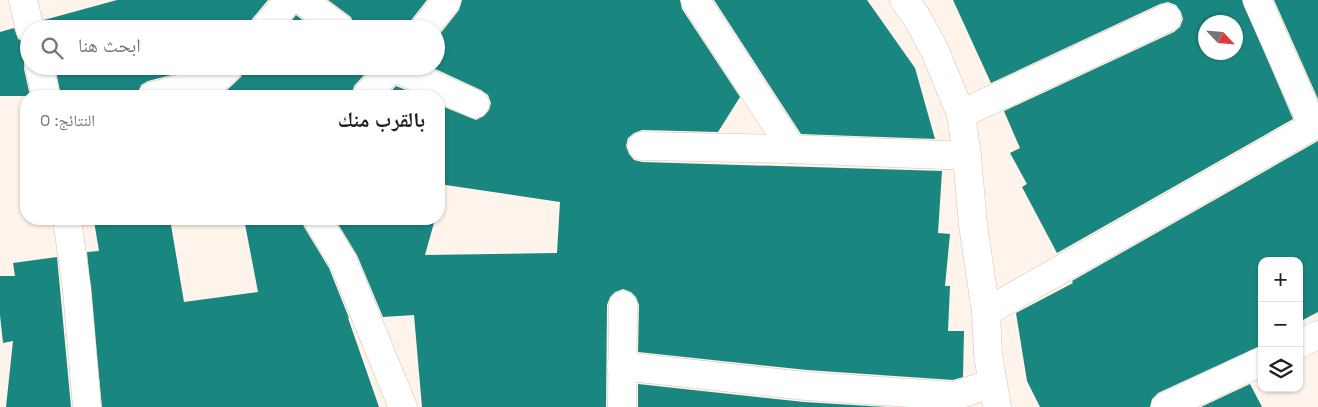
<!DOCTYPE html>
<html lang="ar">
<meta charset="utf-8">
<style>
body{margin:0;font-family:"Space Grotesk","Noto Naskh Arabic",sans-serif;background:#f2f2f2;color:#202124;direction:rtl}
.controls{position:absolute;right:15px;bottom:15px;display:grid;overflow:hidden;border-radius:10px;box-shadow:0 1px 4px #0004}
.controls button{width:45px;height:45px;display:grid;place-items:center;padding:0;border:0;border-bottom:1px solid #e0e0e0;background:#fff;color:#202124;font:25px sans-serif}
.compass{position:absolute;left:1198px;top:15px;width:45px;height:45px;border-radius:50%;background:#fff;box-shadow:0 1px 4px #0004;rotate:116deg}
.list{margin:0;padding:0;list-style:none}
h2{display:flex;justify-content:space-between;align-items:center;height:65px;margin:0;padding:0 20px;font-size:21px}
h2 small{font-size:16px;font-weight:400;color:#757577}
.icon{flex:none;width:28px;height:28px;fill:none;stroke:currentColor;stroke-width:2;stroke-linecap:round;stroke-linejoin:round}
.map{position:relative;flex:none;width:1318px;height:407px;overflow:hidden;direction:ltr}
.search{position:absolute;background:#fff;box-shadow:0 1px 4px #0004;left:20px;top:20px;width:425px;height:55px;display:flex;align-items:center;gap:12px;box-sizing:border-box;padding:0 18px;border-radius:28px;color:#757577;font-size:19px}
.panel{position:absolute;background:#fff;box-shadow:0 1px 4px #0004;left:20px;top:90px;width:425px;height:135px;border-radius:20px;direction:rtl}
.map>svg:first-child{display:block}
.building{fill:#1a8680;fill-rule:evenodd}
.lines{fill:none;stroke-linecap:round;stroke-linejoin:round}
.street-casing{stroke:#d5c3b4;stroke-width:29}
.secondary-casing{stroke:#d5c3b4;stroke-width:29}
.street{stroke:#fff;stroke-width:28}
.secondary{stroke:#fff;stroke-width:28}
</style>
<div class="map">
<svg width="1318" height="407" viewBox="0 0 1318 407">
<rect width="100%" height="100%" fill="#fff4eb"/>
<g class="building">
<path d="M117 0H268L252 19 249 29H45L44 20Z"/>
<path d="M328 0H427L412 19 409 29H356L351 17Z"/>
<path d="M462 0H680L682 9 740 97 718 132 642 130 634 133 628 138 626 146 629 154 634 160 642 162 942 171 938 233 950 234 945 286H950L948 331H964L963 377 953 380 807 370 638 352 639 305 636 297 631 292 623 289 615 292 610 297 607 305 606 407H422L414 315 383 317 357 255 335 219H435L425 255 557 253 560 202 439 184V105L476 120 484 116 489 110 491 103 488 95 481 90 429 66H436V39L459 10Z"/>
<path d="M714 0H867L915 68 935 139 801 134Z"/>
<path d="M953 0H1242L1293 119 1057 253 1022 187 1027 184 1010 153 1020 148 1004 111 1174 32 1180 27 1183 19 1181 12 1176 5 1168 2 1160 4 991 83ZM1206 22H1236V52H1206Z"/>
<path d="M1274 0H1318V99Z"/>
<path d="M296 15 314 29H285Z"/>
<path d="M14 28 18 39 29 44V54L24 61V69L30 96H0V32Z"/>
<path d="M55 66H206L148 81 141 85 137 96H61Z"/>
<path d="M245 66H372L354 86 351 96H214L226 91 241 77Z"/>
<path d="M396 86 420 96H387Z"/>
<path d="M1318 141V312L1299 322V261H1262V345L1158 393 1152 399 1150 407H1040L1027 381 1016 313 1073 283 1072 281Z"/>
<path d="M109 219H170L184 302 258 292 244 219H301L304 227 329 268 349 318H348L379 407H102L87 252 99 251 94 221Z"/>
<path d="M57 257 71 407H6L13 341 3 343 0 315V276H15L13 263Z"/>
<path d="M638 384 804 402 886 407H638Z"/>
<path d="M1250 384 1262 407H1201Z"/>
</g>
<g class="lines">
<g class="street-casing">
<g id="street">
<path d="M23 0 30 29"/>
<path d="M302 0 341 29"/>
<path d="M695 0 792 149"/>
<path d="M1257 0 1312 124"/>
<path d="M264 29 289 0"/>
<path d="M424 29 447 0"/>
<path d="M39 66 46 96"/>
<path d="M391 66 475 104"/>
<path d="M152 96 215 80 230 66"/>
<path d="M366 96 393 66"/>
<path d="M961 114 1167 18"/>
<path d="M642 146 792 149 967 156"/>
<path d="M67 219 77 290 87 407"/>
<path d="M317 219 343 261 403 407"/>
<path d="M986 312 1318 123"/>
<path d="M1299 344 1318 335"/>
<path d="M621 366 806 386 955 396 992 383"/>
<path d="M622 407 623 305"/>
<path d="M1165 407 1262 361"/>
</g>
</g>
<g class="secondary-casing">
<path id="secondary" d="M904 0 916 16 935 51 961 114 967 156 973 225 986 312 988 355 997 407"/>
</g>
<use href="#street" class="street"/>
<use href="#secondary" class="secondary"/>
</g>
</svg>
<div class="controls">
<button>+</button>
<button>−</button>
<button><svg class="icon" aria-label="layers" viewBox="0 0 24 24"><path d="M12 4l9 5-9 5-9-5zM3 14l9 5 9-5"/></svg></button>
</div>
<svg class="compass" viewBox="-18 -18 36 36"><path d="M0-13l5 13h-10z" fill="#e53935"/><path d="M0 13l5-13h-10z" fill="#757577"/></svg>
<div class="search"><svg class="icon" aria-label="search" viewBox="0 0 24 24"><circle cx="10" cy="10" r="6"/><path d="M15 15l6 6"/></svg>ابحث هنا</div>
<section class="panel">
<h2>بالقرب منك<small>النتائج: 0</small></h2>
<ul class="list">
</ul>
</section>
</div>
